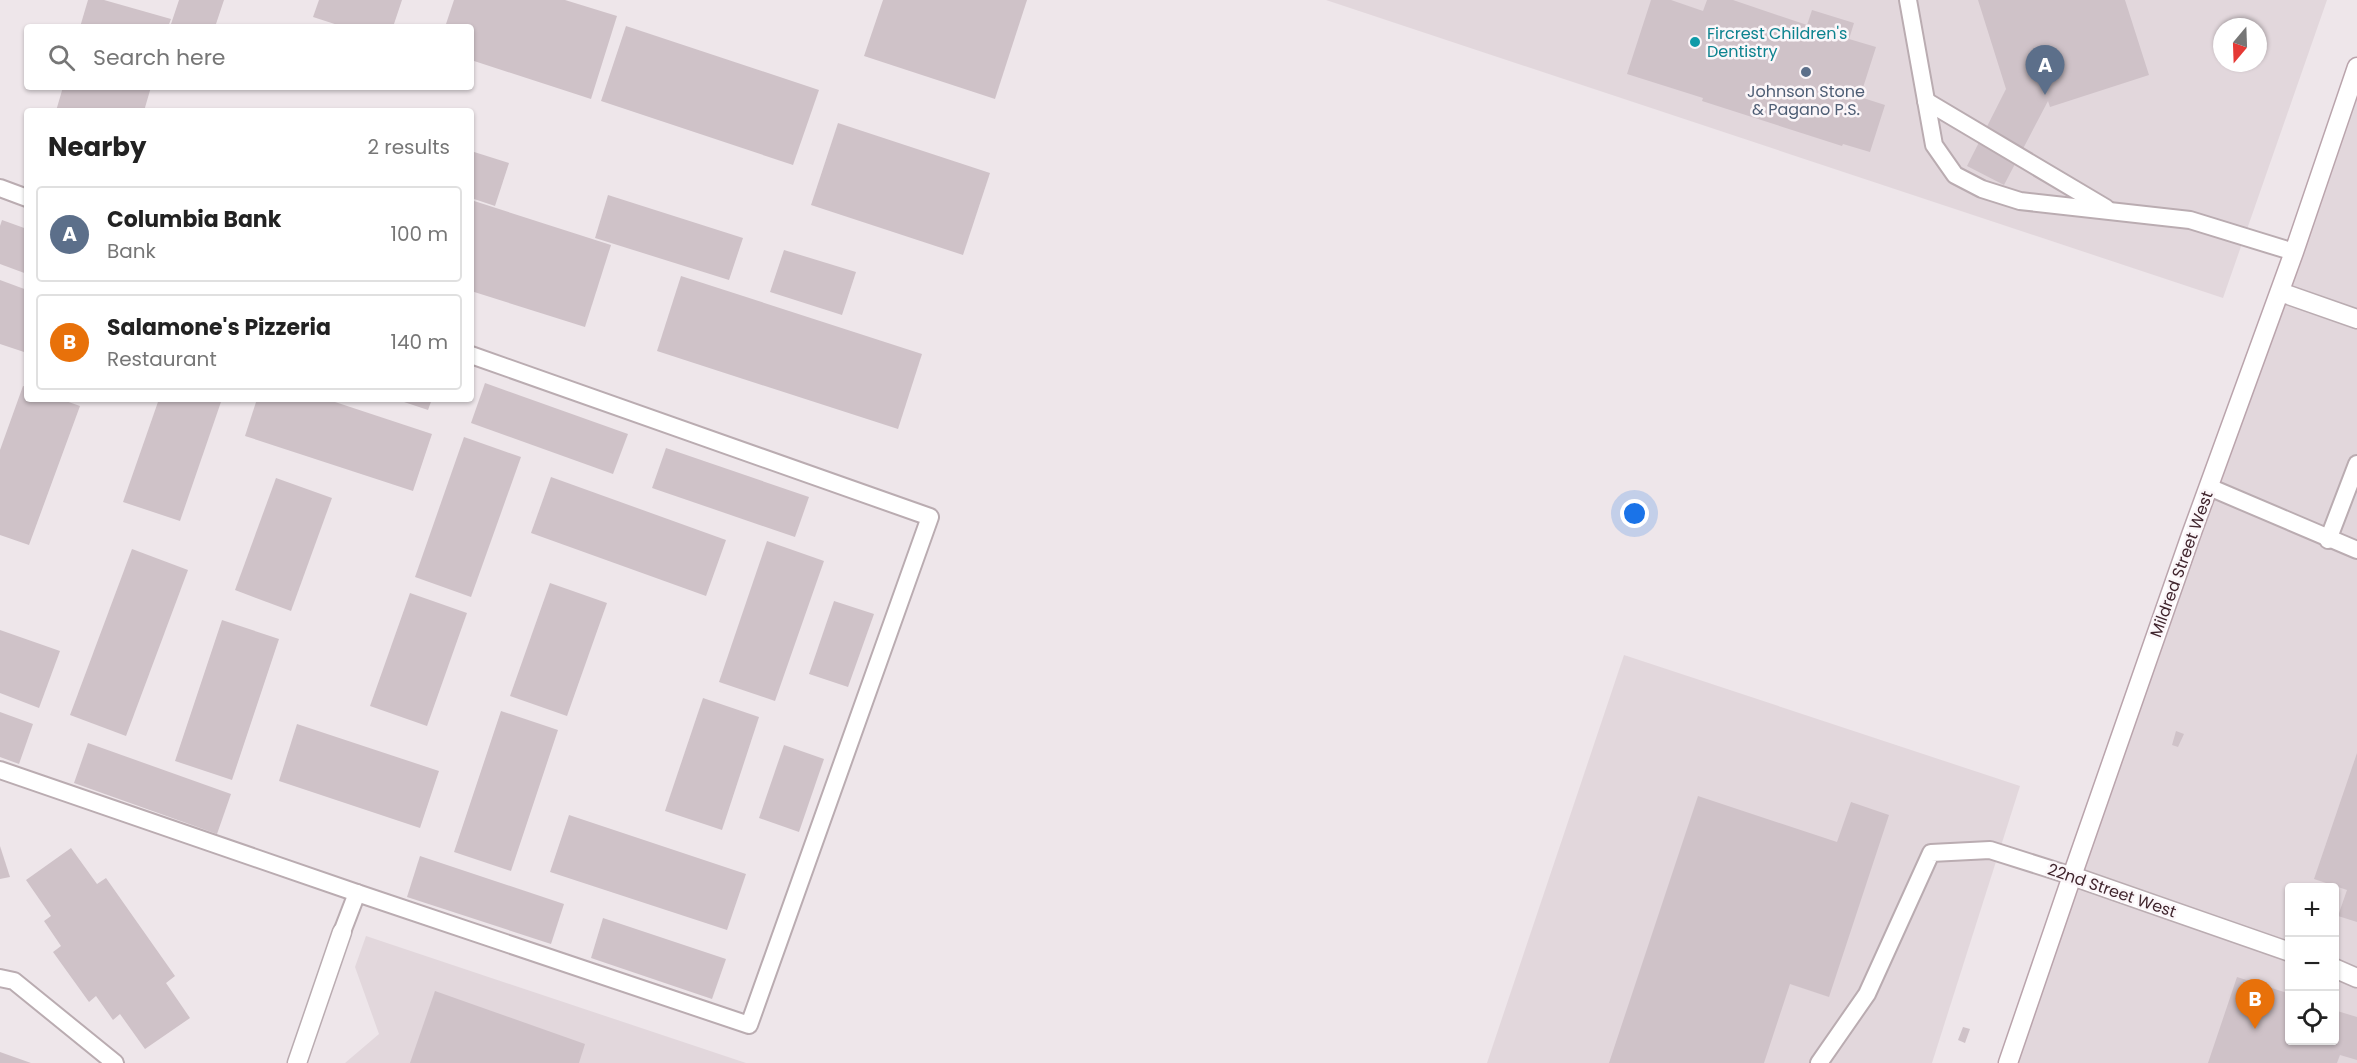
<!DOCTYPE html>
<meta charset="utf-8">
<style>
body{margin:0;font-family:Poppins,sans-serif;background:#f2f2f2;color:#222}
.controls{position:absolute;right:18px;bottom:18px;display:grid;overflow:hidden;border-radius:6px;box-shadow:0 2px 4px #0004}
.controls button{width:54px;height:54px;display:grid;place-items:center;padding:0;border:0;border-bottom:2px solid #e0e0e0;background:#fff;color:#222;font:30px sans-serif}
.compass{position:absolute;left:2213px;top:18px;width:54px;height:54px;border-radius:50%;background:#fff;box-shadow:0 2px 4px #0004;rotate:199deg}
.you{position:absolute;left:1635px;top:514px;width:21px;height:21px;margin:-15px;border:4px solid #fff;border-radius:50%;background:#1a73e8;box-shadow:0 0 0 9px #1a73e833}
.badge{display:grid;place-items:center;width:39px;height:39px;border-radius:50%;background:#db2777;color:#fff;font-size:20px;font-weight:700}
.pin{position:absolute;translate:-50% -50px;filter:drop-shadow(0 2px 3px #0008)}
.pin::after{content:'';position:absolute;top:32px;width:21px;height:18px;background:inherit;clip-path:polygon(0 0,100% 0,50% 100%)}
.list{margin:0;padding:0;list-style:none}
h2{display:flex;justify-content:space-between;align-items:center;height:78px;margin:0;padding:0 24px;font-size:26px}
h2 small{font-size:20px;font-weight:400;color:#767676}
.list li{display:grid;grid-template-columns:39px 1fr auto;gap:18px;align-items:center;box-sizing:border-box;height:96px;margin:0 12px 12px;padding:0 12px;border:2px solid #e0e0e0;border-radius:6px}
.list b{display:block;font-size:22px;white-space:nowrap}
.list p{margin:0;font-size:20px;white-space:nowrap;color:#767676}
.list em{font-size:20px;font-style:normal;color:#767676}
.icon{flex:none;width:33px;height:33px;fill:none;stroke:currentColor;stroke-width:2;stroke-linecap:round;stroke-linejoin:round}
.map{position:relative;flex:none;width:2357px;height:1063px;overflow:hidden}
.search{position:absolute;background:#fff;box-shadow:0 2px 4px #0004;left:24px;top:24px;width:450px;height:66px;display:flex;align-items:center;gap:15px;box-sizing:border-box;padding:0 21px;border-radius:6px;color:#767676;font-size:22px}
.panel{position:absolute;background:#fff;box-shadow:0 2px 4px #0004;left:24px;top:108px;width:450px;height:294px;border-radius:6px}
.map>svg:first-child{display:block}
.built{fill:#e2d7dc;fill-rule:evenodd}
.building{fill:#cfc2c8}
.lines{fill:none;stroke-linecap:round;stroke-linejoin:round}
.lane-casing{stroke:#baacb1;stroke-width:20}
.street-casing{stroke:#baacb1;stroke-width:21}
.secondary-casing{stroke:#baa4ac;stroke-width:21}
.lane{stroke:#fff;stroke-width:16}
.street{stroke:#fff;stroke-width:18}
.secondary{stroke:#fff;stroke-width:18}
.culture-dot{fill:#0f9aa8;stroke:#fbf6f9;stroke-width:2}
.service-dot{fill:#5c6f8a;stroke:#fbf6f9;stroke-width:2}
.labels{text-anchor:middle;stroke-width:5;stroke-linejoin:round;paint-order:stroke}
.culture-label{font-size:16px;fill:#0d838f;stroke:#fbf6f9;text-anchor:start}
.service-label{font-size:16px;fill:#4e5e75;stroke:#fbf6f9}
.street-label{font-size:16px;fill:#40252d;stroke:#fbf6f9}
</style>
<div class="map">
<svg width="2357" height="1063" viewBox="0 0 2357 1063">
<rect width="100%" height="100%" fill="#eee6ea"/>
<g class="built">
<path d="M1326 0H2327L2223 298ZM2222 27H2258V63H2222Z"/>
<path d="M2357 67V1063H2008ZM2290 888H2334V1040H2290Z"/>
<path d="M1624 655 2020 786 1932 1063H1487Z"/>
<path d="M366 936 746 1063H345L379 1034 355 967Z"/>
</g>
<g class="building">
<path d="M88 0H104L171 19 168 27H80Z"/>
<path d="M179 0H224L215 27H170Z"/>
<path d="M319 0H402L393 27H344L313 17Z"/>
<path d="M454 0H565L617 16 591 99 471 60V27H445Z"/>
<path d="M883 0H1027L995 99 864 56Z"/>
<path d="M1651 0H1671L1703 11 1707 0H1733L1807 25 1812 10 1854 23 1849 39 1876 47 1860 97 1885 105 1870 152 1843 144 1842 146 1702 101 1703 98 1627 74Z"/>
<path d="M1978 0H2125L2149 75 2050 107 2048 101 2004 185 1967 166 2006 89Z"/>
<path d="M626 26 819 90 793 165 601 101Z"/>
<path d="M63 87H151L144 111H56Z"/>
<path d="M838 123 990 173 963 255 811 205Z"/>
<path d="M471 151 509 163 495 206 471 198Z"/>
<path d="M608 195 743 238 729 280 595 238Z"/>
<path d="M471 200 611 245 585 327 471 291Z"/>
<path d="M2 220 27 229V274L0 264V226Z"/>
<path d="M784 250 856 272 842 315 770 292Z"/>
<path d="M681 276 922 354 898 429 657 351Z"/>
<path d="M0 280 27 290V353L0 344Z"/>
<path d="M485 383 628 434 613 474 471 423Z"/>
<path d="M23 386 27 387V399H60L80 406 29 545 0 535V450Z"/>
<path d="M159 399H222L180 521 123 502Z"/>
<path d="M257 399H326L432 434 413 491 245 436Z"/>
<path d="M395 399H432L428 410Z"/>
<path d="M464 437 521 457 471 597 415 577Z"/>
<path d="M666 448 809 497 795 537 652 488Z"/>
<path d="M551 477 726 540 706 596 531 533Z"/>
<path d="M276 478 332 498 291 611 235 590Z"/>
<path d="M767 541 824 561 775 701 719 682Z"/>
<path d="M132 549 188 570 126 736 70 715Z"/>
<path d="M550 583 607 603 567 716 510 696Z"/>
<path d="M410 593 467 613 427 726 370 706Z"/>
<path d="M834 601 874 614 848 687 809 674Z"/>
<path d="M222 620 279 639 232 780 175 761Z"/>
<path d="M0 630 60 651 39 708 0 693Z"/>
<path d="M703 698 759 717 722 830 665 811Z"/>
<path d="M501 711 558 730 511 871 454 852Z"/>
<path d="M0 712 33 724 19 764 0 757Z"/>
<path d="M297 724 439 771 420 828 279 781Z"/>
<path d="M2176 731 2184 734 2178 747 2172 745Z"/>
<path d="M88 743 231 794 217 834 74 783Z"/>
<path d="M784 745 824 759 799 832 759 818Z"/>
<path d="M2357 753V922L2338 916 2347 890 2314 879Z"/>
<path d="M1698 796 1837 842 1851 802 1889 815 1829 997 1790 984 1764 1063H1609Z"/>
<path d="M569 815 746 874 727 930 550 872Z"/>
<path d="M0 846 10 877 0 879Z"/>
<path d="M71 848 97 884 106 878 175 976 166 983 190 1018 145 1049 120 1014 113 1020 96 996 89 1002 53 952 61 946 44 921 51 916 26 880Z"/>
<path d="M420 856 564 904 551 944 407 897Z"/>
<path d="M603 918 726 959 712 999 591 958Z"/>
<path d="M2237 977 2290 994V1040H2334V1010L2357 1017V1060L2340 1055 2337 1063H2208Z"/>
<path d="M435 991 585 1044 579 1063H410Z"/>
<path d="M1963 1027 1970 1029 1965 1043 1958 1040Z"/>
<path d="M0 1052 31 1063H0Z"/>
</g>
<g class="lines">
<g class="lane-casing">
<g id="lane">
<path d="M1908 0 1934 145 1955 175 1982 189 2020 201 2190 220 2294 252"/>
<path d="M1926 101 2106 208"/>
<path d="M0 188 27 198"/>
<path d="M2209 487 2357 550"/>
<path d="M2328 540 2357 464"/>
<path d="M0 770 357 893 749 1025 930 517 471 355"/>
<path d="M342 932 357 893"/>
<path d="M0 978 14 981 115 1063"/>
<path d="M1819 1063 1867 994 1931 853 1990 850 2072 876"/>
</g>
</g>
<g class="street-casing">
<g id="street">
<path d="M2280 292 2357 319"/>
<path d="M2072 876 2290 952"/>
<path d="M2334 968 2357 978"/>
<path d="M297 1063 342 932"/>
</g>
</g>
<g class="secondary-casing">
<path id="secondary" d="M2008 1063 2072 876 2191 535 2294 252 2357 67"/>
</g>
<use href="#lane" class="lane"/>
<use href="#street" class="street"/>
<use href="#secondary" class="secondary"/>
</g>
<circle class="culture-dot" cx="1695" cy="42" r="6"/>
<circle class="service-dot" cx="1806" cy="72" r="6"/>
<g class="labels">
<g class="culture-label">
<text x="1707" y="39">Fircrest Children's<tspan x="1707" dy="18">Dentistry</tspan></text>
</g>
<g class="service-label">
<text x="1806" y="97">Johnson Stone<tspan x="1806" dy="18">&amp; Pagano P.S.</tspan></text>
</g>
<g class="street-label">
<text transform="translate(2181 564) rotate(-70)" y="6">Mildred Street West</text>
<text transform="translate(2112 890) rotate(19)" y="6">22nd Street West</text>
</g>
</g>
</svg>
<div class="controls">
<button>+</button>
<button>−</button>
<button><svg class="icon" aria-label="locate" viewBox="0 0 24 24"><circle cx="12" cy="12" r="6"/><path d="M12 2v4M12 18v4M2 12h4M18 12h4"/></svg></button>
</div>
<svg class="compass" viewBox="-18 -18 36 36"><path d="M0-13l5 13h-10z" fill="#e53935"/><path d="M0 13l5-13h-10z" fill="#767676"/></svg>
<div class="you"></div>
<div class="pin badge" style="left:2045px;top:95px;background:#5c6f8a">A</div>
<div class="pin badge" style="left:2255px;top:1029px;background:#e8710a">B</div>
<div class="search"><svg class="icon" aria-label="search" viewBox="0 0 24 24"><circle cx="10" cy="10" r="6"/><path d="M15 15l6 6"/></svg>Search here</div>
<section class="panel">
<h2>Nearby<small>2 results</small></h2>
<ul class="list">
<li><span class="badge" style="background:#5c6f8a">A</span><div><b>Columbia Bank</b><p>Bank</p></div><em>100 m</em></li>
<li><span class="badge" style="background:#e8710a">B</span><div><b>Salamone's Pizzeria</b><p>Restaurant</p></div><em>140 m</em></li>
</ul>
</section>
</div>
